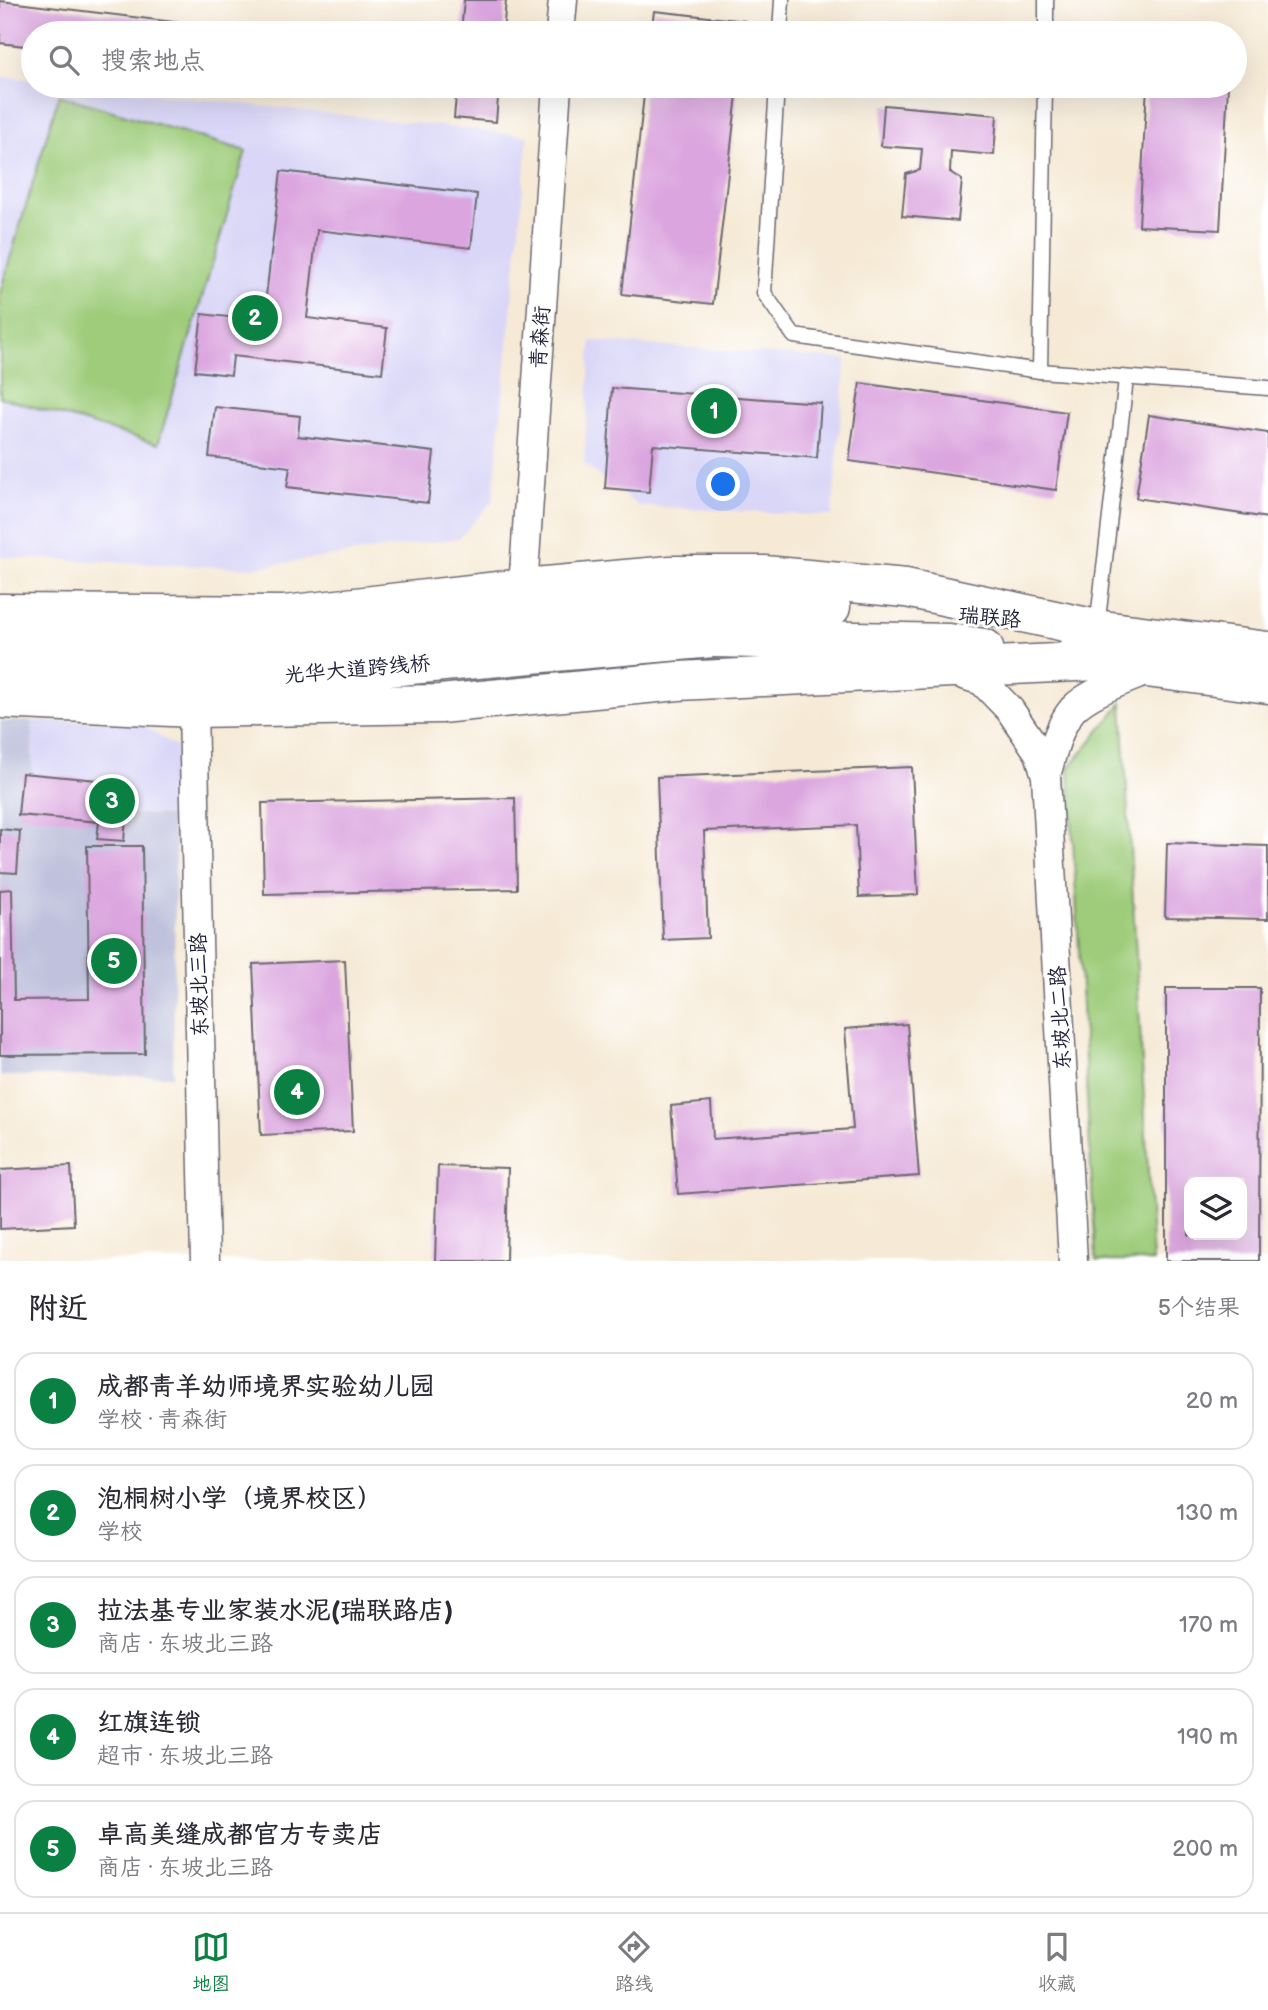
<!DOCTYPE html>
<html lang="zh">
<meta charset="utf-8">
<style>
body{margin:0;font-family:"Balsamiq Sans","LXGW WenKai TC",sans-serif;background:#f7f7f7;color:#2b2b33}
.controls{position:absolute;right:21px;bottom:21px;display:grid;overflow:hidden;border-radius:14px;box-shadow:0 7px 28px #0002}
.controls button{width:63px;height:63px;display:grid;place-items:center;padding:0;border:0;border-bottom:2px solid #e1e1e2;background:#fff;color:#2b2b33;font:35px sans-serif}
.you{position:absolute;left:724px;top:485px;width:24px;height:24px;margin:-18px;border:5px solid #fff;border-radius:50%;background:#1a73e8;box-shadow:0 0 0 10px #1a73e833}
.badge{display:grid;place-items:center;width:46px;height:46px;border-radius:50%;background:#0b8043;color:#fff;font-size:23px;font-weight:700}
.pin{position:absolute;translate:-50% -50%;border:4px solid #fff;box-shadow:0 2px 7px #0006}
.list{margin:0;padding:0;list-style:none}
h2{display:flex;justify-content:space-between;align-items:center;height:91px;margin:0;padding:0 28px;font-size:30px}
h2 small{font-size:23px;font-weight:400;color:#7c7c81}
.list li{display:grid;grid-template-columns:46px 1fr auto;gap:21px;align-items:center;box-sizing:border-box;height:98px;margin:0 14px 14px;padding:0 14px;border:2px solid #e1e1e2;border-radius:21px}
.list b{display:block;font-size:26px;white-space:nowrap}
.list p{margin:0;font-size:23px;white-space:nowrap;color:#7c7c81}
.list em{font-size:23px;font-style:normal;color:#7c7c81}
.icon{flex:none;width:38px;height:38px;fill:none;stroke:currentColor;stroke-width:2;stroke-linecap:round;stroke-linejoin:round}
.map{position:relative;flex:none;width:1268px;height:1261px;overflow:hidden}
.search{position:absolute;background:#fff;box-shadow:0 7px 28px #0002;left:21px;right:21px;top:21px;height:77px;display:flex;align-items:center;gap:18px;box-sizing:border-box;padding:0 24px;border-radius:38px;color:#7c7c81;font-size:26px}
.sheet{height:651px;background:#fff}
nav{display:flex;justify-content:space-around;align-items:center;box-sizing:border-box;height:98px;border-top:2px solid #e1e1e2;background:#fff;font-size:19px;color:#7c7c81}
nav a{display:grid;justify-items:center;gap:4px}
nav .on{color:#0b8043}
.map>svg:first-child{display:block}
.built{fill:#d9d6f7}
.industrial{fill:#c0c2dd}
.green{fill:#9ecc7a;stroke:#60775a;stroke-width:2}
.building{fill:#dba6df;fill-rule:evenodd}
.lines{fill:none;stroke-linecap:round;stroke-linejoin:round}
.service-casing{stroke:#6c6871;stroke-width:17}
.minor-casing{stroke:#6c6871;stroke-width:31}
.secondary-casing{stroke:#6c6871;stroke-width:41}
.primary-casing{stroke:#6c6871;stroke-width:41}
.service{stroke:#fff;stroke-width:14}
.minor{stroke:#fff;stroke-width:28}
.secondary{stroke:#fff;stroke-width:38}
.primary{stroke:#fff;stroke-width:38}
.labels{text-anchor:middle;stroke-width:6;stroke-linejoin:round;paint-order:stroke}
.street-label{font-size:21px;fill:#22223b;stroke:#fff}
</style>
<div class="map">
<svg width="1268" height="1261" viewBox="0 0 1268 1261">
<rect width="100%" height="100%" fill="#fff"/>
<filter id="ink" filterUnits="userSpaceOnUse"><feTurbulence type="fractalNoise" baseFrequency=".0143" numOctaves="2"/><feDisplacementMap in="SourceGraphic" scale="14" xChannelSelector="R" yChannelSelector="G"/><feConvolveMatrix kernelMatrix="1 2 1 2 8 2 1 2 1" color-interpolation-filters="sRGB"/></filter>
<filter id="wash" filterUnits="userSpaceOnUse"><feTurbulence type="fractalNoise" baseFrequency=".00686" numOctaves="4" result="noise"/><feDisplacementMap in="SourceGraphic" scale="28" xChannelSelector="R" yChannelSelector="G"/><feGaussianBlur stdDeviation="1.57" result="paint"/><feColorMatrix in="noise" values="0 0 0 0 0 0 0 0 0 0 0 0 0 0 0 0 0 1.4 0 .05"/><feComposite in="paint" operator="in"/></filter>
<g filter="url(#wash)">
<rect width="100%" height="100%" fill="#f6ead6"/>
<g class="built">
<path d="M0 76 33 80V86H86L528 136 493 501 459 538 250 568 0 557Z"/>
<path d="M591 341 846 359 832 516 638 506 584 464Z"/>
<path d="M32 721 139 722 176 747V815L74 810 32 779Z"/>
</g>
<path class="industrial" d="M0 721H32V779L74 810 176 816 173 1076H0Z"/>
<g class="green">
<path d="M59 95 246 151 158 444 0 397V292Z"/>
<path d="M1122 703 1153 1261H1096L1069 768Z"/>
</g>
<g id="blocks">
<g class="building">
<path d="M464 0H506L503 33H461Z"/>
<path d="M0 1 216 27 215 33H33V47L0 43Z"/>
<path d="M654 11 745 21 743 33H651Z"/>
<path d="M385 86H404V90L385 88Z"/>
<path d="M457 86H499L496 122 454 118Z"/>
<path d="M645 86H738L713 304 622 294Z"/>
<path d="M1147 86H1228L1220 230 1139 226Z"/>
<path d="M884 105 997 115 994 155 951 151 950 172 962 180 958 221 902 216 906 174 920 170 922 149 881 146Z"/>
<path d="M281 171 477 194 471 248 317 230 307 318 387 328 382 373 233 356 231 375 195 371 202 314 263 321Z"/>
<path d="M860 383 1067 412 1056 490 849 461Z"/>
<path d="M612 388 821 403 817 458 653 445 649 492 605 488Z"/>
<path d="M215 407 300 416 298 436 434 452 428 503 287 487 290 467 209 457Z"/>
<path d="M1149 415 1268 433V518L1136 498Z"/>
<path d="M912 767 918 895 859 897 856 825 704 831 708 938 663 940 657 777Z"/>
<path d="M22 773 129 783 124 841 97 839 99 822 18 815Z"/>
<path d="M515 798 517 889 264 894 262 803Z"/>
<path d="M0 829 20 831 17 873 0 872Z"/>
<path d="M1167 843 1268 846V919L1165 917Z"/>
<path d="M87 846H142L145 1054 0 1055V890L12 889 14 1000 89 999Z"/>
<path d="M345 960 353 1131 261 1135 253 964Z"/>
<path d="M1166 988H1260L1259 1261H1166ZM1189 1182H1242V1235H1189Z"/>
<path d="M907 1024 919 1176 678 1194 671 1106 711 1102 713 1139 853 1129 845 1029Z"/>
<path d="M71 1166 74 1225 0 1229V1170Z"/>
<path d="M438 1166 508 1168 506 1261H435Z"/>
</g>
</g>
</g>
<g filter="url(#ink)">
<use href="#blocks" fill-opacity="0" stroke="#6c6871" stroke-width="2"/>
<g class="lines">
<g class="service-casing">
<g id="service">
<path d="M780 33 782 0"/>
<path d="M1046 33V0"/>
<path d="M777 86 764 293 794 336 1040 371 1268 388"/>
<path d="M1040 371 1045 86"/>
<path d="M1097 628 1126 379"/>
</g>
</g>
<g class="minor-casing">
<g id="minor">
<path d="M560 33 563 0"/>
<path d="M523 588 557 86"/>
<path d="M951 671 982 681 1010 710 1039 753 1046 776 1073 1261"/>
<path d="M193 708 205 1261"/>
<path d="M1046 776C1052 755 1058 726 1073 709 1090 691 1129 679 1152 669"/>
</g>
</g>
<g class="secondary-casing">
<g id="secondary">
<path d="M711 602 831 607"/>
<path d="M0 613 284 615 523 588 671 575H764L906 588 1097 629"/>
<path d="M1072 626 1268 651"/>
<path d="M713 638 949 643 984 648"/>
<path d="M1071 658 1268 684"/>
<path d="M0 699 193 708 440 704 678 681 1098 661"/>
</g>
</g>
<g class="primary-casing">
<g id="primary">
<path d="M0 644 223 646 293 643 711 602"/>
<path d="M0 677 195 681 287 676 713 638"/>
</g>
</g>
<use href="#service" class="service"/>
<use href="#minor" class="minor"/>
<use href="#secondary" class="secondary"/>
<use href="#primary" class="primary"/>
</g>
</g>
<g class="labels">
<g class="street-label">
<text transform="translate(540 337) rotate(-86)" y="7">青森街</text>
<text transform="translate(990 617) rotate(5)" y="7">瑞联路</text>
<text transform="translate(357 669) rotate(-5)" y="7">光华大道跨线桥</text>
<text transform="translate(199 985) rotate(-91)" y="7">东坡北三路</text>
<text transform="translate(1060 1018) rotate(-93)" y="7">东坡北二路</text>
</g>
</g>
</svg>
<div class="controls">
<button><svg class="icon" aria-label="layers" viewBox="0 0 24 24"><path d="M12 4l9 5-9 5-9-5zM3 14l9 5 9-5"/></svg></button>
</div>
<div class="you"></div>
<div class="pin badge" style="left:714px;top:411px">1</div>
<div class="pin badge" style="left:255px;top:318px">2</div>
<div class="pin badge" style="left:112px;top:801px">3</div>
<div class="pin badge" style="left:297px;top:1092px">4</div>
<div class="pin badge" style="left:114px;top:961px">5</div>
<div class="search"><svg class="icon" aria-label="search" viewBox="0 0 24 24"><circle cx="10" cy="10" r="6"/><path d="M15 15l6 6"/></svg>搜索地点</div>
</div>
<section class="sheet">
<h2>附近<small>5个结果</small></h2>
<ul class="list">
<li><span class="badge">1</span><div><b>成都青羊幼师境界实验幼儿园</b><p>学校 · 青森街</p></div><em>20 m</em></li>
<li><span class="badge">2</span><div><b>泡桐树小学（境界校区）</b><p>学校</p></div><em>130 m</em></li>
<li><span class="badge">3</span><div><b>拉法基专业家装水泥(瑞联路店)</b><p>商店 · 东坡北三路</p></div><em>170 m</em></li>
<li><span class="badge">4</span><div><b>红旗连锁</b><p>超市 · 东坡北三路</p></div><em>190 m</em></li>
<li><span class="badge">5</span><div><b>卓高美缝成都官方专卖店</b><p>商店 · 东坡北三路</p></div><em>200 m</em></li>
</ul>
</section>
<nav>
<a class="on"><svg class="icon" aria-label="map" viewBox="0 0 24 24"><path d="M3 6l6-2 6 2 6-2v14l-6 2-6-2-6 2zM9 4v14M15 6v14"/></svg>地图</a>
<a><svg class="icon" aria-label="directions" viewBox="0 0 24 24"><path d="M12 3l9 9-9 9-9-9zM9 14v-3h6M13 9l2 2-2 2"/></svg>路线</a>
<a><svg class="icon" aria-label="saved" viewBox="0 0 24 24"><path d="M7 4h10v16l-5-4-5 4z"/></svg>收藏</a>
</nav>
